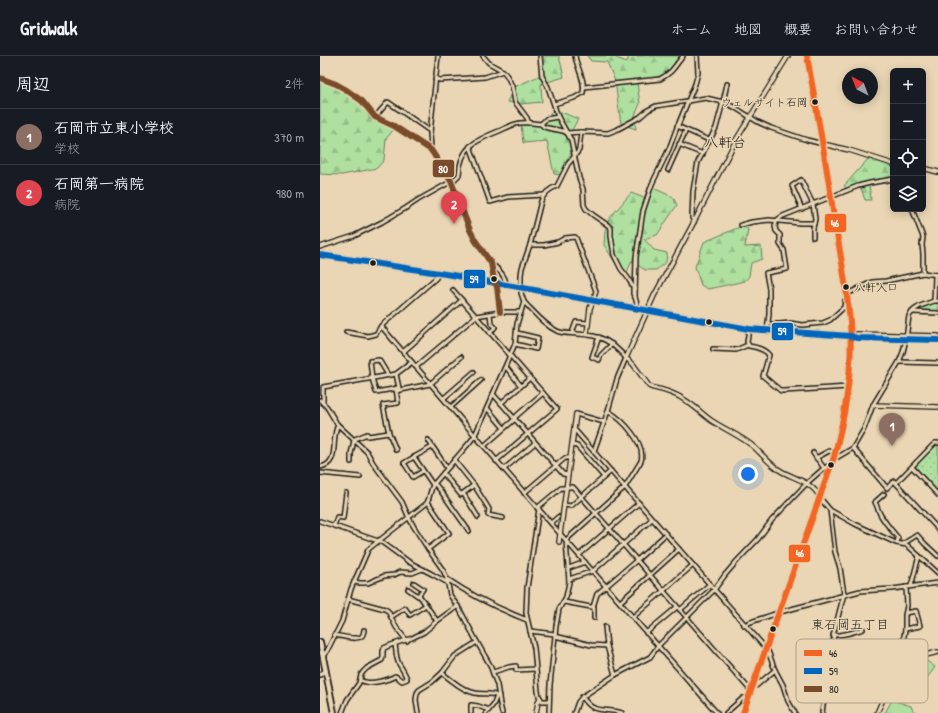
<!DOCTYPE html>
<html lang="ja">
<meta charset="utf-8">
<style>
body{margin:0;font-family:"Patrick Hand","Klee One",sans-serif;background:#20242c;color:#f1f3f6}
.controls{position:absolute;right:12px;top:12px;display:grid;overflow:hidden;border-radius:6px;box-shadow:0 2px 10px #0003}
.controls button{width:36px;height:36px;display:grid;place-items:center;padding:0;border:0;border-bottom:1px solid #363941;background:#171b24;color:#f1f3f6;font:20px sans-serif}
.compass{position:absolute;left:522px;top:12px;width:36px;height:36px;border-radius:50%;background:#171b24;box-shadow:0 2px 10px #0003;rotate:318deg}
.you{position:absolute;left:428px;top:418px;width:14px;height:14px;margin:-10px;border:3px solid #fff;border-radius:50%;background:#1a73e8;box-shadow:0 0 0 6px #1a73e833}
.badge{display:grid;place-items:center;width:26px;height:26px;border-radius:50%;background:#1f6fb2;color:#fff;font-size:13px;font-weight:700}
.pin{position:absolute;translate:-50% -33px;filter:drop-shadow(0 1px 2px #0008)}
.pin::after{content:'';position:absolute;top:21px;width:14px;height:12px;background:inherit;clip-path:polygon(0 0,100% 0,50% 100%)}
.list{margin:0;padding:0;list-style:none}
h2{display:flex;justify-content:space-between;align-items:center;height:52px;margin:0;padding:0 16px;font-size:17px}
h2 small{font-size:13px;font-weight:400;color:#9ea1a6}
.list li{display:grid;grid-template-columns:26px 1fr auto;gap:12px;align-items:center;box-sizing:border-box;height:56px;padding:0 16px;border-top:1px solid #363941}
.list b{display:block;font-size:15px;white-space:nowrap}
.list p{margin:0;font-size:13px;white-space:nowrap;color:#9ea1a6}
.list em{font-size:13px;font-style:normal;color:#9ea1a6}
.icon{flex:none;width:22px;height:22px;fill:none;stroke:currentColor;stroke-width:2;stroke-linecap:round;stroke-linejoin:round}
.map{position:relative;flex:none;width:618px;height:657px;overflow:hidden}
header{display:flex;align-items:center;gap:24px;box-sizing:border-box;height:56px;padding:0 20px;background:#171b24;border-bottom:1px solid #363941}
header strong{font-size:19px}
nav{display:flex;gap:22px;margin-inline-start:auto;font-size:14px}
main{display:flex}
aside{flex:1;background:#171b24}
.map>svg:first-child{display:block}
.forest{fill:url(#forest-firs);stroke:#667e5e}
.park{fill:url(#park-dots);stroke:#667e5e}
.garden{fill:#afe0a0;stroke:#667e5e}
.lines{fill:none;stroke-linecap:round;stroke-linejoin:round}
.minor-casing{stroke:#1c1c1c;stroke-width:6}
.tertiary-casing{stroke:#1c1c1c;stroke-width:6}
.primary-casing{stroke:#1c1c1c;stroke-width:8}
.trunk-casing{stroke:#1c1c1c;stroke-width:8}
.minor{stroke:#ead6b4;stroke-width:3}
.tertiary{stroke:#ead6b4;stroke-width:3.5}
.primary{stroke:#ead6b4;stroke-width:4.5}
.trunk{stroke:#ead6b4;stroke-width:5}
.bus-1-casing{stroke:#ead6b4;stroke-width:9}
.bus-2-casing{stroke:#ead6b4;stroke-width:9}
.bus-3-casing{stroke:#ead6b4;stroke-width:9}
.bus-1{stroke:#f26522;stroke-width:6}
.bus-2{stroke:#0065bd;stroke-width:6}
.bus-3{stroke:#7a4b2a;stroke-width:6}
.bus-dot{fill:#1c1c1c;stroke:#ead6b4;stroke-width:1.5}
.labels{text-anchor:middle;stroke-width:3;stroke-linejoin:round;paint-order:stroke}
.bus-label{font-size:11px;fill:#1c1c1c;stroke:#ead6b4;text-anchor:end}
.neighbourhood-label{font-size:13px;fill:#1c1c1c;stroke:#ead6b4}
.quarter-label{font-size:14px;fill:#1c1c1c;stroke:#ead6b4}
.key{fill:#ead6b4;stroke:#ac9e86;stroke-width:1}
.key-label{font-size:11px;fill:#1c1c1c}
.line-badge{stroke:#ead6b4;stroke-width:1.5}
.badge-label{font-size:11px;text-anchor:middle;font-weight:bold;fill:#fff}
</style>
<header>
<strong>Gridwalk</strong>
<nav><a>ホーム</a><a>地図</a><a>概要</a><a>お問い合わせ</a></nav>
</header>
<main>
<aside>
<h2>周辺<small>2件</small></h2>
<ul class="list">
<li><span class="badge" style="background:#8d6e63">1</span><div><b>石岡市立東小学校</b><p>学校</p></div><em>370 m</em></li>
<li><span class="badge" style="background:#e0444e">2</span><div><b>石岡第一病院</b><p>病院</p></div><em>980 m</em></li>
</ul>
</aside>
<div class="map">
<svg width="618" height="657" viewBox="0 0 618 657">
<defs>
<pattern id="forest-firs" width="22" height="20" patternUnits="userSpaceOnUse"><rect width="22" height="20" fill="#afe0a0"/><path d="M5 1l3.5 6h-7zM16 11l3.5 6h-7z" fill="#96c089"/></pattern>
<pattern id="park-dots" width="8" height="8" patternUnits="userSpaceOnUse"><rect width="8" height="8" fill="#afe0a0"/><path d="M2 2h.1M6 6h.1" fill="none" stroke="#96c089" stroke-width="1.8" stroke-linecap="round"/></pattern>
</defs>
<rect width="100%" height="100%" fill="#ead6b4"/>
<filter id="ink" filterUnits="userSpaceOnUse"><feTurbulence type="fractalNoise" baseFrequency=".025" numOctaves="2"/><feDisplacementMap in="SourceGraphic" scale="8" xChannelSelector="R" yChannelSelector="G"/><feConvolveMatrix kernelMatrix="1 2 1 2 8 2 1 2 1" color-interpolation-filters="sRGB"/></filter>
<g filter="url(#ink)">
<g class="forest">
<path d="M220 0H239L244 21 221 28 222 46 200 48 187 46 194 31 219 20 220 2Z"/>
<path d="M267 0H291L307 6 309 0H360L356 7 344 19 317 27 320 48 314 61 316 73 301 68 295 25 287 6 271 5Z"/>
<path d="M9 22 40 44 50 63 74 73 66 83 64 104 57 112 22 119 0 118V25Z"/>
<path d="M234 53 258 63 247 83 255 91 248 102 242 119 234 118 227 85 203 87 201 68 224 66Z"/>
<path d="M549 103 573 109V123L549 127 551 144H545L540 129 527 133 524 130 547 104Z"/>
<path d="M329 130 353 141 357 149 337 179 324 183 334 194 347 197 346 206 336 214H325L312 205 306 218 298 211 284 189 285 175 289 163 311 137 324 142Z"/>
<path d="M422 170 428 173 425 191 441 190 442 203 431 207 429 220 425 225 388 233 381 229 375 211 384 186Z"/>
</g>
<g class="park">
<path d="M615 246H618V255L599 254Z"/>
<path d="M614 389H618V436L595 410Z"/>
</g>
<g class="garden">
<path d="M603 602 615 611 607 622 595 613Z"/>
<path d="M572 644 591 650 593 655 598 657H565Z"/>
</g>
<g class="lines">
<g class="minor-casing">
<g id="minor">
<path d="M163 0 169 7 183 15 187 20 192 30 195 46 207 62 209 67"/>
<path d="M220 0 222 20 228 31 238 61"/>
<path d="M0 22 16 28 25 33 42 45 55 61 74 70 111 94 131 125 150 174 155 184 171 207 174 224 177 231 180 256"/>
<path d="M115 23 120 24 165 21 183 15"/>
<path d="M264 31 340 23C353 16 354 11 363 0"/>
<path d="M234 48 254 42 263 37C266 25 257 12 255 0"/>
<path d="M55 61 68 46 110 75"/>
<path d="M221 68 224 71 228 72 243 75 247 77 261 76"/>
<path d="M357 70 389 84"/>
<path d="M359 88 383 98"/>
<path d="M150 90 170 146 188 141 224 139"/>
<path d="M111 94 110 77 118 0"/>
<path d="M348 114 366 74"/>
<path d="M482 153 472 130 481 124 493 148 495 163 493 172V181"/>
<path d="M592 153 603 181 602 189 603 198V217"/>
<path d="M374 166 372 162 373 135 378 106 396 72 403 46 407 28"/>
<path d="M421 169 432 166 449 164 480 167H494"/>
<path d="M210 189H224L238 186 245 182 255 181 256 182 276 235 273 245"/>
<path d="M0 191 34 180 62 166 86 152 98 144 134 124 139 119C140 91 156 84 179 75 186 72 193 68 200 67 207 66 214 67 221 68L226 63 238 61 251 84 259 122 263 133 264 149 266 153 273 159 289 170 291 172V180L294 199 301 213 308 222 313 231V238L315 241"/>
<path d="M171 207C177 213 186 219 186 229"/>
<path d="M133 234 237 353 176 405"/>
<path d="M527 238 552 226 566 225 603 217 618 219"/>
<path d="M614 245 615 219"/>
<path d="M204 246C214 256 224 269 237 275 243 278 251 277 258 278 281 279 291 285 306 302L297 323 288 355 274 395"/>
<path d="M316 252 317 248 315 241 316 201 323 155 332 128 349 93 356 74 375 28 378 17 377 0"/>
<path d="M592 256 618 257"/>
<path d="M170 258 171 267 175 271 170 277"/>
<path d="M448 268H460L470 267 482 269 503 267 510 264 521 254 524 251 525 244 527 242"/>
<path d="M61 270C172 400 284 529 397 657"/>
<path d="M429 273 427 286 429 290C436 291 445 294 449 299L443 320 461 335H464L528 331"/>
<path d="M447 275 449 258V233L446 217 467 213 464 194 460 188V179L456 175 455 170 457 164 463 160 538 130 550 127 573 123"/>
<path d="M26 276 48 280 56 278 61 270 116 222 118 217"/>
<path d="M252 277 256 266 268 267"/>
<path d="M279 281 272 301 279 304 281 299 292 288"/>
<path d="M195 288 216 293 218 282 197 277"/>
<path d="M393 293 416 294 428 289"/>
<path d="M83 296 142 244"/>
<path d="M579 306 618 307"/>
<path d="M96 311 156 260 180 256H201"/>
<path d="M68 319 59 304 50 305 52 322 56 336 79 332 76 318"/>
<path d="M201 330 210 322"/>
<path d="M76 332 78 347 63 349 69 377 76 394"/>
<path d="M76 335 110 328 141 301"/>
<path d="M173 338 243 418 248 419"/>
<path d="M124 342 154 316"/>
<path d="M0 344 7 351 17 368 47 396 53 407 82 446 89 462 94 471 108 493 123 514 127 523 130 539 140 554 157 586 170 609 177 629 180 648 182 657"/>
<path d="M3 347V331L76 318 92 306"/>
<path d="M181 347 201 330 186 311"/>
<path d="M131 351 161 324"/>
<path d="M167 352 184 372"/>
<path d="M256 358 284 366"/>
<path d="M194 362 223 337"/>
<path d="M254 373 448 595 455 614 463 629 468 645 475 657"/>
<path d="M108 384 127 412"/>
<path d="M252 389 257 390 284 421"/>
<path d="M164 390 195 363"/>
<path d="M533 392 567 432 574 425 618 473"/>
<path d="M493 397 504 412"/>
<path d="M94 401 113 429"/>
<path d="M514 401H518L533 392 544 373 553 349 579 306 583 296 586 283 589 260 594 254 600 250 614 245H618"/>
<path d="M496 402 509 395 515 396"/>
<path d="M31 406V398L34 384 35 383 47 378 48 380 69 377"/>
<path d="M0 411C21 408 10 382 18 369"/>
<path d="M592 411 618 439"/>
<path d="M184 413 215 387"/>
<path d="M103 415 93 421 84 407 94 401 112 391"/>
<path d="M0 417 40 421"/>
<path d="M123 417 141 439 154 429 134 404"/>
<path d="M114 427 120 434 149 475"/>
<path d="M576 427 612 390 615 387H618"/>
<path d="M154 429 169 453 168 459 183 462"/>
<path d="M247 431H253L431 635"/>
<path d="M143 437 158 461"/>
<path d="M204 437 245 402H250"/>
<path d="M564 438 555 446C557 450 558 454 560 458 565 467 572 475 578 482L577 487"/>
<path d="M500 442 510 454 535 468 576 487 587 489 618 517"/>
<path d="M244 449 251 450 291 415"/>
<path d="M217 452 241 432H246"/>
<path d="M219 453 207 532 206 557 214 592 218 635 219 640 222 645H228"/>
<path d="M0 465 58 485"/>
<path d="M231 467 238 461"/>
<path d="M14 470 17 461 23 462 26 437"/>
<path d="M59 484 89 506 112 518 128 527"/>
<path d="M583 488 597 479 605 488 618 500"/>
<path d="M108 493 129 477 108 446"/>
<path d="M259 499 319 447"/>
<path d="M249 512 265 506"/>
<path d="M127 523C152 540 179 553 207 564"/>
<path d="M249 523 273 515 332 463"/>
<path d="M34 526 40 527H48L64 520 74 519 80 516 92 517 102 513"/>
<path d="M591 530 599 500"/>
<path d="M88 533 98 540 103 533 94 527"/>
<path d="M99 539 117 565"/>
<path d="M28 543 65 553 68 555 76 571 87 585"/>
<path d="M244 546 271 551H273L277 538 317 504 346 478"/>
<path d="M300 546 359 493"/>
<path d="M273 551H274V562"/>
<path d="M360 554 390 528"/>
<path d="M71 561 85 552 90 559 106 549"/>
<path d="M313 561 373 509"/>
<path d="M424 569C436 563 448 561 460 556L540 535 572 533 618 527"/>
<path d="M285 571 287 590 295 619"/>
<path d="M585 573 600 570 596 555 586 557"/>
<path d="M210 575 235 578"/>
<path d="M326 577 357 551"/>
<path d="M14 579C21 580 37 585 42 580 43 579 44 575 44 574"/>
<path d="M513 579C523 580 533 576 543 573"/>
<path d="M235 580 271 589 287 590"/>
<path d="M583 589 604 600"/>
<path d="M3 600 7 595 22 565 31 533 48 494 51 491 107 447C110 441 110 435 113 429L150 386 155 379 195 288 197 268 204 246 201 237V219L202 212 210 189 221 145C224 137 229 133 237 130L248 108 254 101 259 94 261 76 288 77 298 73 320 61 328 54 336 50 386 42 403 46 414 51 438 66 451 72 487 84 503 88"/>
<path d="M512 612H537L558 618 567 622 573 626"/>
<path d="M173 616 189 611 196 610V614L216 613"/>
<path d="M122 617C132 625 143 634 155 637 162 639 171 636 177 640"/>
<path d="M0 619 6 614"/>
<path d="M577 622 585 574V559L587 550 586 531"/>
<path d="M40 624C42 625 44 626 46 626 52 628 69 624 75 620L77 621 82 625 87 623C85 617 82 613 79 608 76 602 76 595 75 588"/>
<path d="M433 629 436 630 455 614"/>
<path d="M507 630 533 631 534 612"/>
<path d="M262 641C265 644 268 649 272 651 281 656 292 653 302 657"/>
<path d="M22 657 27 644 39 627 41 619 43 616 47 612 62 604 63 601V595L64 592 71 589 92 582 104 576 117 565 138 550"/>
<path d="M98 657 96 644 97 637 99 634 112 626 122 617 135 600 157 586"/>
<path d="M151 657V649L158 650 169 654"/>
<path d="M166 657 173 649 177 640H179"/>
<path d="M229 657 230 629 236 570 239 553 246 541 249 526 246 484 305 431 321 405C326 387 302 363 288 355"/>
<path d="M254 657 258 646 262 641 295 619 330 601 333 597 338 590 394 534 405 519 417 505 438 483 452 464 487 427 504 412 508 410H511"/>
<path d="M406 657 423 642H428"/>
<path d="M502 657 504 642 511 620 514 576 524 538 520 512 515 496 510 454"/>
</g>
</g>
<g class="tertiary-casing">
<g id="tertiary">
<path d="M468 0 416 84 374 166 334 240 306 302 313 308 329 330C332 332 334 332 338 333 344 334 358 339 363 343 374 349 382 358 392 365 406 374 421 380 434 391 443 399 450 409 461 415 475 423 493 426 500 442"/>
<path d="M503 88 529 94 573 108"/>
<path d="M603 112 618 116"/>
<path d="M267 278 270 252 273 245"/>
<path d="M530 280 537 282 618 284"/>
<path d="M531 280 537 278 618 280"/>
<path d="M553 349 618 351"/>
<path d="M239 486 256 358"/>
<path d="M216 657 218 646 220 642"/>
<path d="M557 657 567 634 574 625 599 603 606 599 618 596"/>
</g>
</g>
<g class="primary-casing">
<g id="primary">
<path d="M0 199 132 219 429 273 530 280"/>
<path d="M0 586 14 657"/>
</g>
</g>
<g class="trunk-casing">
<path id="trunk" d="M423 657 514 401C526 357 533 311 530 266 527 231 520 196 514 161 506 107 497 54 487 0"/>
</g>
<use href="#minor" class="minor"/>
<use href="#tertiary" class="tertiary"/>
<use href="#primary" class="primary"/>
<use href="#trunk" class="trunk"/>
<g class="bus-1-casing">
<path id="bus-1" d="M423 657 514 401C526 357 533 311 530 266 527 231 520 196 514 161 506 107 497 54 487 0"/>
</g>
<g class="bus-2-casing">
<path id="bus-2" d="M0 199 132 219 429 273 530 280 537 282 618 284"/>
</g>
<g class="bus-3-casing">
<path id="bus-3" d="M0 22 16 28 25 33 42 45 55 61 74 70 111 94 131 125 150 174 155 184 171 207 174 224 177 231 180 256"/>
</g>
<use href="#bus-1" class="bus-1"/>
<use href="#bus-2" class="bus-2"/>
<use href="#bus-3" class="bus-3"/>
</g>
</g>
<g class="bus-dot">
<circle cx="495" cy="46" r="3.5"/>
<circle cx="53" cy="207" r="3.5"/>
<circle cx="174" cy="223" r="3.5"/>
<circle cx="526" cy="231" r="3.5"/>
<circle cx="389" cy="266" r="3.5"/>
<circle cx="511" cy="409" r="3.5"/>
<circle cx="453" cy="573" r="3.5"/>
</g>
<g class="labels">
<g class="bus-label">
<text x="488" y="50">ウェルサイト石岡</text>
<text x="534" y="235" text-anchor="start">八軒入口</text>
</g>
<g class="neighbourhood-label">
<text x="530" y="573">東石岡五丁目</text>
</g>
<g class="quarter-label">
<text x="405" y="91">八軒台</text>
</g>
</g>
<rect x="476" y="583" width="132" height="64" rx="6" class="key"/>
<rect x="484" y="594" width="18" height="6" fill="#f26522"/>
<rect x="484" y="612" width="18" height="6" fill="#0065bd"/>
<rect x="484" y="630" width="18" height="6" fill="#7a4b2a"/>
<g class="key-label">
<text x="509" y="601">46</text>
<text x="509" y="619">59</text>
<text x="509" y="637">80</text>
</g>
<g class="line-badge">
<rect x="112" y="103" width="23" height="19" rx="4" fill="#7a4b2a"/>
<rect x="504" y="157" width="23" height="20" rx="4" fill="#f26522"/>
<rect x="143" y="213" width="23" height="20" rx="4" fill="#0065bd"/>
<rect x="451" y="266" width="23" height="19" rx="4" fill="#0065bd"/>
<rect x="468" y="488" width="23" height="19" rx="4" fill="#f26522"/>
</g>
<g class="badge-label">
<text x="123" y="117">80</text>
<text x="515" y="171">46</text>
<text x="154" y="227">59</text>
<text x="462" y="279">59</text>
<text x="480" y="501">46</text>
</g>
</svg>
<div class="controls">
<button>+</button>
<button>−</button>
<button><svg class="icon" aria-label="locate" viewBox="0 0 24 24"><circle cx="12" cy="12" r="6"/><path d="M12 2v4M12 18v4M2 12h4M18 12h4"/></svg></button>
<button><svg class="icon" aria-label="layers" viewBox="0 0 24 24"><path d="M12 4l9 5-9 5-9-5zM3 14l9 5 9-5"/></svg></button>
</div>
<svg class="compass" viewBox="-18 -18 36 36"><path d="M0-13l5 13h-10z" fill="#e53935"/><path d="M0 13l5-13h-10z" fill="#9ea1a6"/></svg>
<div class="you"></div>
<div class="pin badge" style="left:572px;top:390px;background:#8d6e63">1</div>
<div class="pin badge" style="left:134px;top:168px;background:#e0444e">2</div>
</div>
</main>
